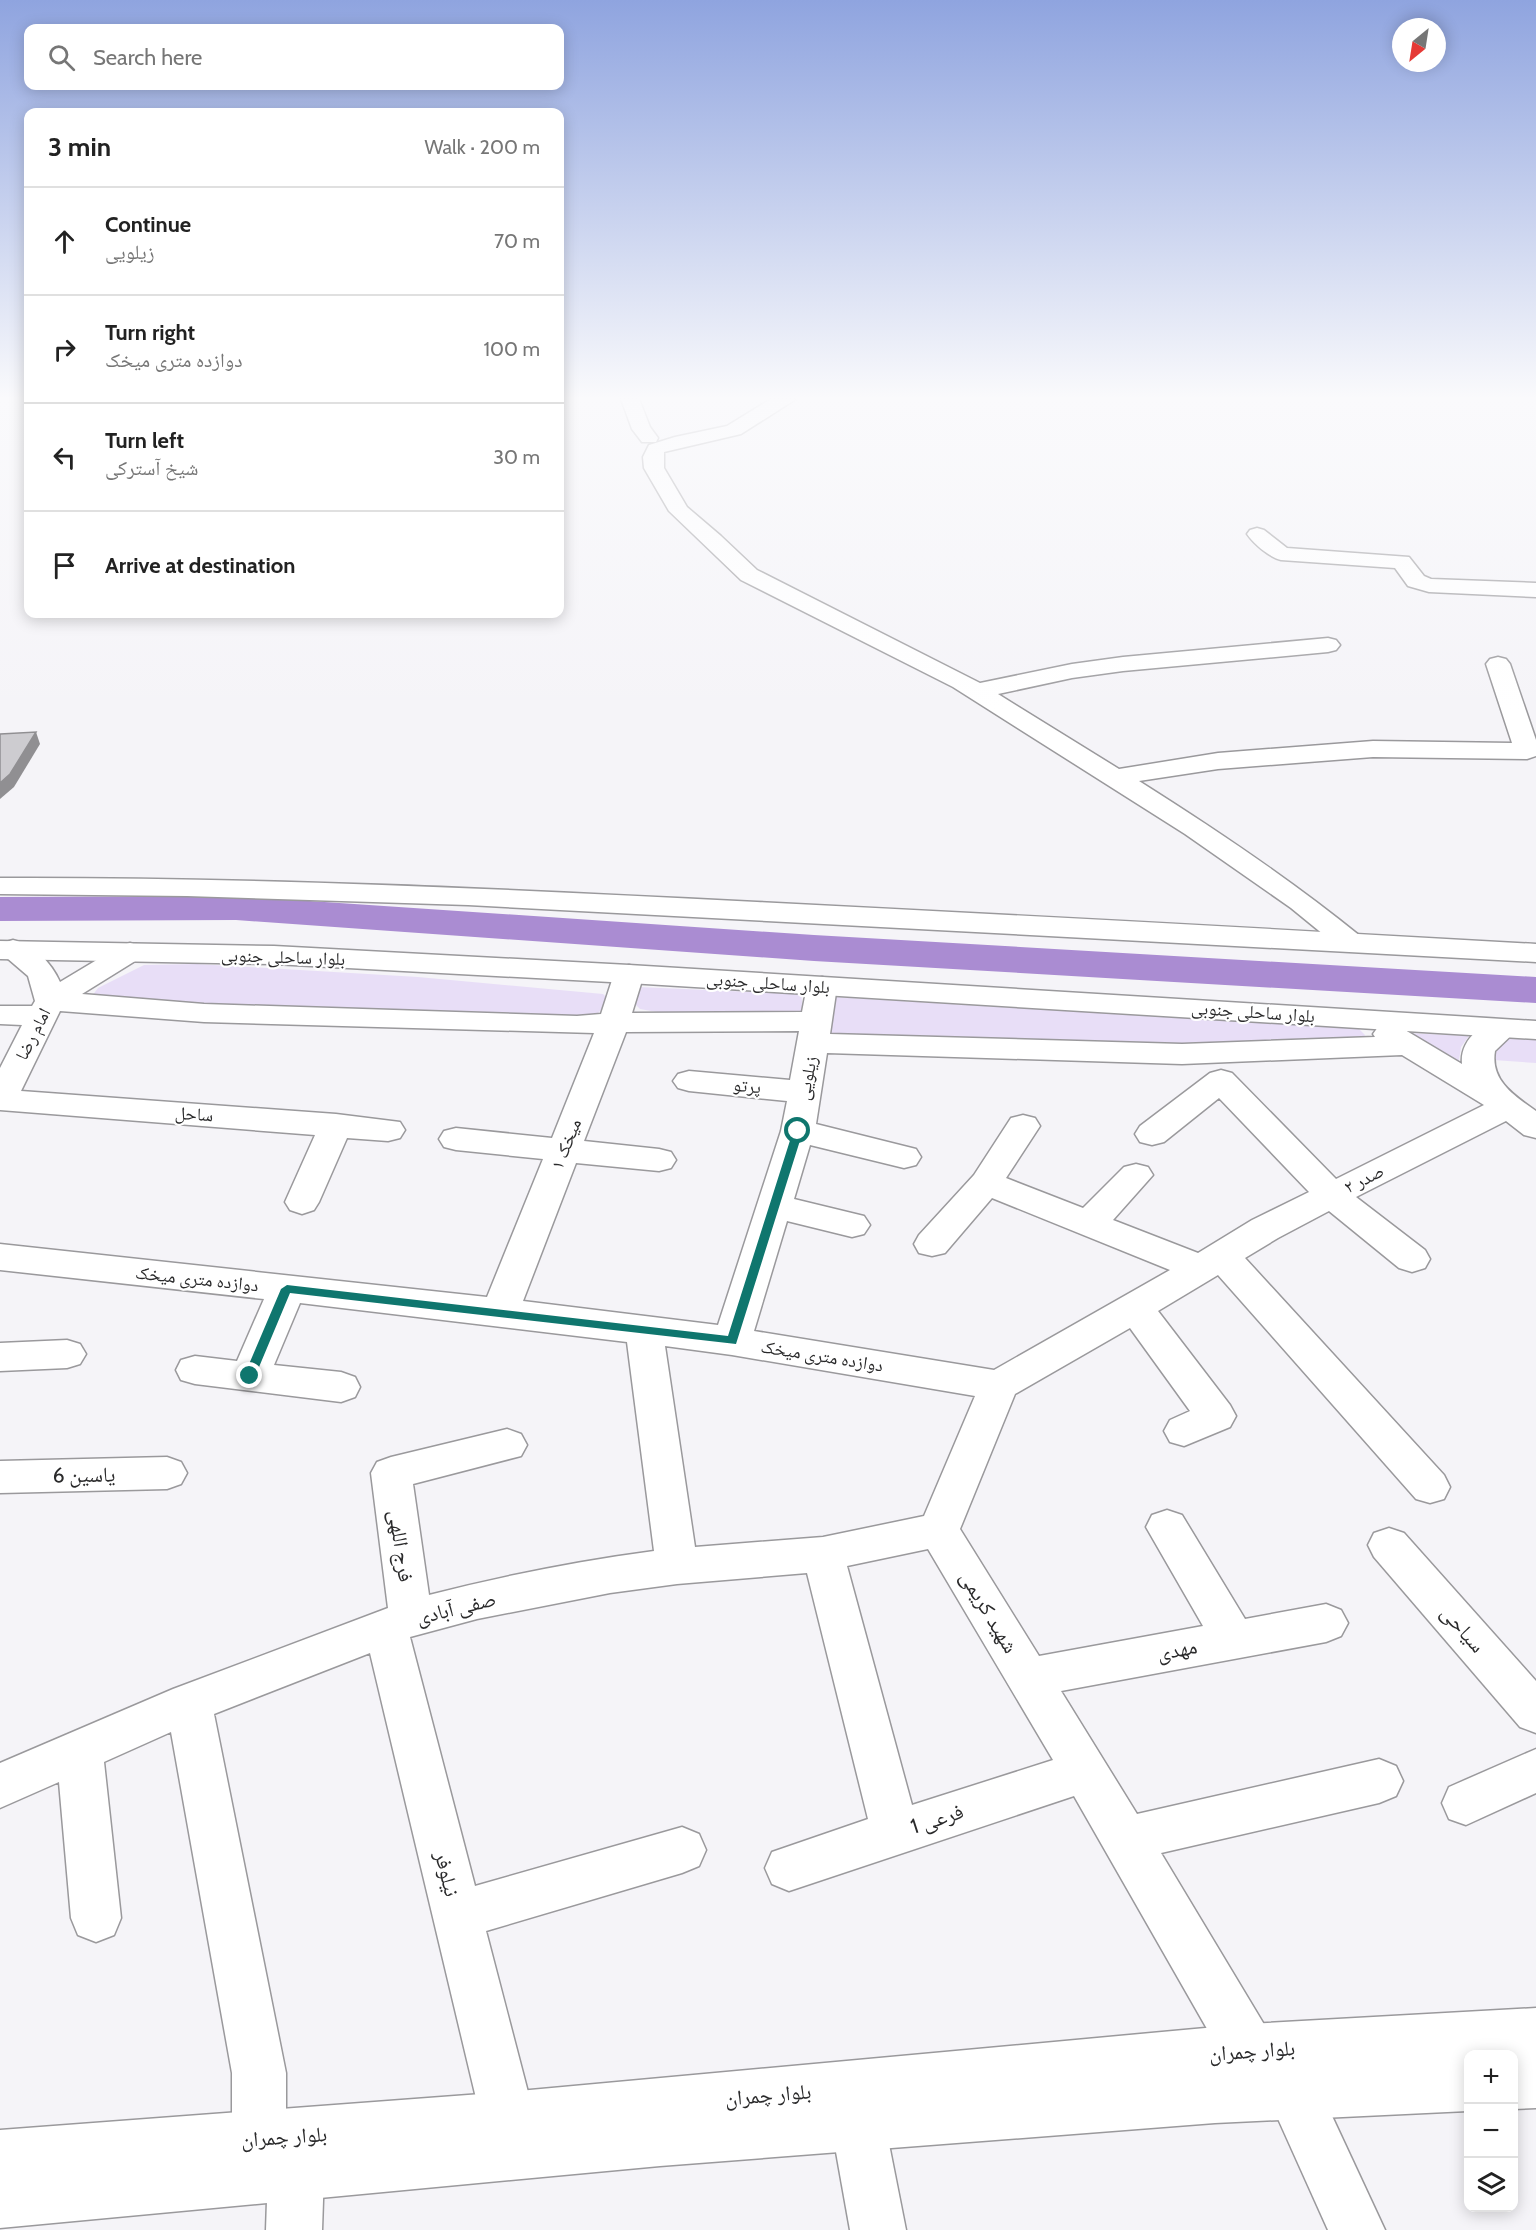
<!DOCTYPE html>
<meta charset="utf-8">
<style>
body{margin:0;font-family:Cabin,"Noto Naskh Arabic",sans-serif;background:#f6f6f6;color:#222}
.controls{position:absolute;right:18px;bottom:18px;display:grid;overflow:hidden;border-radius:12px;box-shadow:0 3px 15px #0003}
.controls button{width:54px;height:54px;display:grid;place-items:center;padding:0;border:0;border-bottom:2px solid #e0e0e0;background:#fff;color:#222;font:30px sans-serif}
.compass{position:absolute;left:1392px;top:18px;width:54px;height:54px;border-radius:50%;background:#fff;box-shadow:0 3px 15px #0003;rotate:210deg}
.stop{position:absolute;width:18px;height:18px;margin:-14px;border:4px solid #0f766e;border-radius:50%;background:#fff}
.stop.end{background:#0f766e;border-color:#fff;box-shadow:0 2px 6px #0008}
.list{margin:0;padding:0;list-style:none}
h2{display:flex;justify-content:space-between;align-items:center;height:78px;margin:0;padding:0 24px;font-size:26px}
h2 small{font-size:20px;font-weight:400;color:#767676}
.list li{display:grid;grid-template-columns:39px 1fr auto;gap:18px;align-items:center;box-sizing:border-box;height:108px;padding:0 24px;border-top:2px solid #e0e0e0}
.list b{display:block;font-size:22px;white-space:nowrap}
.list p{margin:0;font-size:20px;white-space:nowrap;color:#767676}
.list em{font-size:20px;font-style:normal;color:#767676}
.icon{flex:none;width:33px;height:33px;fill:none;stroke:currentColor;stroke-width:2;stroke-linecap:round;stroke-linejoin:round}
.map{position:relative;flex:none;width:1536px;height:2230px;overflow:hidden}
.search{position:absolute;background:#fff;box-shadow:0 3px 15px #0003;left:24px;top:24px;width:540px;height:66px;display:flex;align-items:center;gap:15px;box-sizing:border-box;padding:0 21px;border-radius:12px;color:#767676;font-size:22px}
.panel{position:absolute;background:#fff;box-shadow:0 3px 15px #0003;left:24px;top:108px;width:540px;height:510px;border-radius:12px}
.map>svg:first-child{display:block}
.green{fill:#e8def7}
.lines{fill:none;stroke-linecap:round;stroke-linejoin:round}
.river{fill:#aa8cd2;fill-rule:evenodd}
.minor-casing{stroke:#9a999c;stroke-width:3}
.major-casing{stroke:#9a999c;stroke-width:3}
.minor{fill:#fff;fill-rule:evenodd}
.major{fill:#fff;fill-rule:evenodd}
.shaded-wall{fill:#908f92}
.building{fill:#cdccd0;stroke:#908f92;stroke-width:1.5}
.route{fill:#0f766e}
.labels{text-anchor:middle;stroke-width:4.5;stroke-linejoin:round;paint-order:stroke}
.street-label{font-size:18px;fill:#2a2a2b;stroke:#fff}
.near-street-label{font-size:21px;fill:#2a2a2b;stroke:#fff}
</style>
<div class="map">
<svg width="1536" height="2230" viewBox="0 0 1536 2230">
<rect width="100%" height="100%" fill="#f5f4f8"/>
<g class="green">
<path d="M197 964 418 977 603 994 609 1000 590 1023 89 1000 98 988 144 965Z"/>
<path d="M638 987 801 994 804 1016 657 1012 640 1009 634 1003Z"/>
<path d="M834 997 1358 1028 1365 1035 1362 1041 1182 1046 827 1036Z"/>
<path d="M1406 1033 1469 1036 1461 1047 1458 1067Z"/>
<path d="M1506 1037 1536 1039V1063L1493 1060V1055Z"/>
</g>
<g class="lines">
<path class="river" d="M236 896 814 935 1536 977V1003L814 961 236 920 0 921V897Z"/>
<g class="minor-casing">
<g id="minor">
<path d="M621 399H639L650 427 658 438 656 442H642L632 429Z"/>
<path d="M771 399H796L741 434 664 452V468L687 507 721 536 757 570 980 683 1072 664 1123 657 1328 638 1336 640 1340 645 1336 650 1328 652 1123 671 1072 678 998 694 1119 769 1218 753 1373 741 1512 743 1486 664 1490 659 1498 657 1506 659 1510 664 1536 740V756L1527 759 1373 757 1218 769 1139 781C1215 829 1290 879 1360 936L1365 942 1360 948 1350 951 1340 948 1291 908 1185 834 953 687 741 580 669 511 644 468 643 457 649 445 675 437 727 426Z"/>
<path d="M1257 528 1264 530 1287 548 1409 557 1424 576 1431 579 1536 583V597L1429 592 1408 586 1395 568 1281 560C1269 557 1254 544 1247 534L1250 530Z"/>
<path d="M13 940C34 945 51 962 60 982L120 946 130 943 140 946 145 952 140 958 82 994 204 1004 577 1016 601 1014 614 974 618 968 629 965 640 968 644 974 632 1013 802 1012 807 986 811 980 822 977 833 980 837 986 830 1034 1182 1044 1375 1037 1373 1034 1378 1027 1389 1024 1400 1027 1462 1064C1459 1037 1490 1015 1514 1021L1519 1028 1495 1051C1490 1081 1515 1096 1536 1111V1138L1524 1135 1506 1121 1356 1197 1425 1250 1430 1259 1425 1268 1412 1272 1399 1268 1329 1211 1278 1238 1245 1258 1444 1475 1450 1487 1444 1499 1430 1503 1416 1499 1218 1275 1158 1311 1230 1405 1236 1416 1230 1427 1184 1446 1170 1442 1164 1431 1170 1420 1190 1411 1130 1328 1015 1394 960 1529 1039 1656 1203 1626 1146 1527 1152 1515 1167 1510 1182 1515 1245 1619 1326 1604 1341 1610 1348 1623 1341 1636 1326 1642 1061 1691 1137 1814 1379 1759 1396 1766 1403 1781 1396 1796 1379 1803 1161 1853 1268 2031 1275 2050 1268 2069 1249 2076 1230 2069 1074 1796 789 1891 772 1884 765 1868 772 1852 868 1819 807 1573 677 1584 610 1593 477 1619 410 1637 475 1886 682 1827 699 1834 706 1850 699 1866 682 1873 486 1931 535 2119 527 2138 508 2146 489 2138 481 2119 370 1653 214 1714 286 2073V2139L282 2149 296 2143 316 2151 324 2171 322 2230H266L268 2171 273 2161 259 2166 240 2158 232 2139V2073L171 1732 104 1762 121 1918 114 1935 96 1942 78 1935 71 1918 59 1782 0 1808V1763L173 1689 388 1608 371 1473 377 1462 391 1457 507 1429 521 1434 527 1445 521 1456 413 1484 429 1595C503 1576 578 1561 654 1551L627 1342 300 1303 274 1365 341 1372 355 1377 360 1387 355 1397 341 1402 195 1384 181 1380 176 1370 181 1360 195 1356 237 1361 264 1299 0 1270V1244L487 1297 543 1159 456 1150 444 1147 439 1139 444 1131 456 1128 552 1138 594 1033 204 1022 60 1011 21 1091 336 1114 400 1122 405 1130 400 1138 388 1141 347 1138 319 1202 314 1210 302 1214 290 1210 285 1202 315 1135 0 1110V1068L22 1025 0 1024V1006H32L35 1001 28 976 0 952 3 943ZM799 1031 790 1080 689 1071 678 1074 673 1081 678 1088 689 1091 787 1101 781 1131 718 1325 523 1301 576 1163 659 1171 671 1168 676 1160 671 1152 659 1149 584 1141 626 1032ZM827 1053 1182 1064 1402 1055 1484 1105 1336 1179 1232 1073 1221 1070 1210 1073 1140 1126 1135 1134 1140 1142 1152 1145 1164 1142 1219 1098 1309 1192 1252 1220 1198 1253 1113 1220 1153 1175 1148 1167 1136 1164 1124 1167 1083 1208 1006 1178 1040 1126 1035 1118 1023 1115 1011 1118 974 1175 919 1235 914 1244 919 1253 932 1256 945 1253 992 1198 1170 1270 994 1370 754 1331 787 1221 852 1237 864 1234 870 1225 864 1216 794 1199 810 1145 904 1168 916 1165 921 1157 916 1149 816 1124ZM665 1346 732 1355 975 1396 924 1516 823 1537 695 1547ZM928 1549 1053 1760 912 1805 847 1566Z"/>
<path d="M67 1340 80 1344 86 1354 80 1364 67 1368 0 1371V1343Z"/>
<path d="M167 1457 181 1462 187 1473 181 1484 167 1489 0 1493V1461Z"/>
<path d="M1389 1528 1404 1533 1536 1681V1733L1520 1727 1374 1557 1368 1545 1374 1533Z"/>
<path d="M1536 1749V1793L1466 1825 1449 1819 1442 1803 1449 1787Z"/>
<path d="M1293 2065 1312 2073 1385 2230H1328L1266 2092 1274 2073Z"/>
<path d="M858 2097 877 2105 885 2124 906 2230H850L831 2124 839 2105Z"/>
</g>
</g>
<g class="major-casing">
<g id="major">
<path d="M0 878C253 877 505 889 757 902 1017 915 1276 929 1536 944V962L468 905 187 896 0 894Z"/>
<path d="M0 941 274 946 629 965 1536 1021V1039L629 983 274 964 0 959Z"/>
<path d="M1536 2008V2108L1514 2109V2054H1468V2111L1215 2123 660 2166 0 2228V2130L508 2092 1249 2024Z"/>
</g>
</g>
<use href="#minor" class="minor"/>
<use href="#major" class="major"/>
</g>
<path class="shaded-wall" d="M36 732 40 744 14 787 0 799V783Z"/>
<path class="building" d="M36 732 10 774 0 783V734Z"/>
<linearGradient id="sky" x2="0" y2="1"><stop stop-color="#8fa4df"/><stop offset="0.56" stop-color="#fafafc"/><stop offset="1" stop-color="#fafafc" stop-opacity="0"/></linearGradient>
<rect width="1536" height="711" fill="url(#sky)"/>
<path class="route" d="M798 1127 803 1131 736 1344 290 1293 254 1379 250 1381 244 1376 281 1289 287 1285 728 1336 793 1131Z"/>
<g class="labels">
<g class="street-label">
<text transform="translate(283 957) rotate(2)" y="6">بلوار ساحلی جنوبی</text>
<text transform="translate(768 983) rotate(4)" y="6">بلوار ساحلی جنوبی</text>
<text transform="translate(1253 1012) rotate(4)" y="6">بلوار ساحلی جنوبی</text>
<text transform="translate(33 1034) rotate(-63)" y="6">امام رضا</text>
<text transform="translate(807 1078) rotate(-79)" y="6">زیلویی</text>
<text transform="translate(747 1086) rotate(6)" y="6">پرتو</text>
<text transform="translate(194 1114) rotate(4)" y="6">ساحل</text>
<text transform="translate(566 1144) rotate(-68)" y="6">میخک ۱</text>
<text transform="translate(1364 1179) rotate(-27)" y="6">صدر ۲</text>
<text transform="translate(197 1279) rotate(6)" y="6">دوازده متری میخک</text>
<text transform="translate(822 1356) rotate(9)" y="6">دوازده متری میخک</text>
</g>
<g class="near-street-label">
<text transform="translate(84 1475) rotate(-1)" y="7">یاسین 6</text>
<text transform="translate(401 1546) rotate(82)" y="7">فرج اللهی</text>
<text transform="translate(456 1608) rotate(-14)" y="7">صفی آبادی</text>
<text transform="translate(989 1612) rotate(59)" y="7">شهید کریمی</text>
<text transform="translate(1463 1629) rotate(49)" y="7">سیاحی</text>
<text transform="translate(1177 1650) rotate(-11)" y="7">مهدی</text>
<text transform="translate(937 1819) rotate(-18)" y="7">فرعی 1</text>
<text transform="translate(447 1874) rotate(76)" y="7">نیلوفر</text>
<text transform="translate(1252 2051) rotate(-4)" y="7">بلوار چمران</text>
<text transform="translate(768 2095) rotate(-5)" y="7">بلوار چمران</text>
<text transform="translate(284 2137) rotate(-4)" y="7">بلوار چمران</text>
</g>
</g>
</svg>
<div class="controls">
<button>+</button>
<button>−</button>
<button><svg class="icon" aria-label="layers" viewBox="0 0 24 24"><path d="M12 4l9 5-9 5-9-5zM3 14l9 5 9-5"/></svg></button>
</div>
<svg class="compass" viewBox="-18 -18 36 36"><path d="M0-13l5 13h-10z" fill="#e53935"/><path d="M0 13l5-13h-10z" fill="#767676"/></svg>
<div class="stop" style="left:798px;top:1131px"></div>
<div class="stop end" style="left:250px;top:1376px"></div>
<div class="search"><svg class="icon" aria-label="search" viewBox="0 0 24 24"><circle cx="10" cy="10" r="6"/><path d="M15 15l6 6"/></svg>Search here</div>
<section class="panel">
<h2>3 min<small>Walk · 200 m</small></h2>
<ul class="list">
<li><svg class="icon" aria-label="ahead" viewBox="0 0 24 24"><path d="M12 20V5M6 11l6-6 6 6"/></svg><div><b>Continue</b><p>زیلویی</p></div><em>70 m</em></li>
<li><svg class="icon" aria-label="right" viewBox="0 0 24 24"><path d="M7 20v-9h11M14 6l5 5-5 5"/></svg><div><b>Turn right</b><p>دوازده متری میخک</p></div><em>100 m</em></li>
<li><svg class="icon" aria-label="left" viewBox="0 0 24 24"><path d="M17 20v-9H6M10 6l-5 5 5 5"/></svg><div><b>Turn left</b><p>شیخ آسترکی</p></div><em>30 m</em></li>
<li><svg class="icon" aria-label="arrive" viewBox="0 0 24 24"><path d="M6 21V4h12l-3 4 3 4H6"/></svg><div><b>Arrive at destination</b></div></li>
</ul>
</section>
</div>
